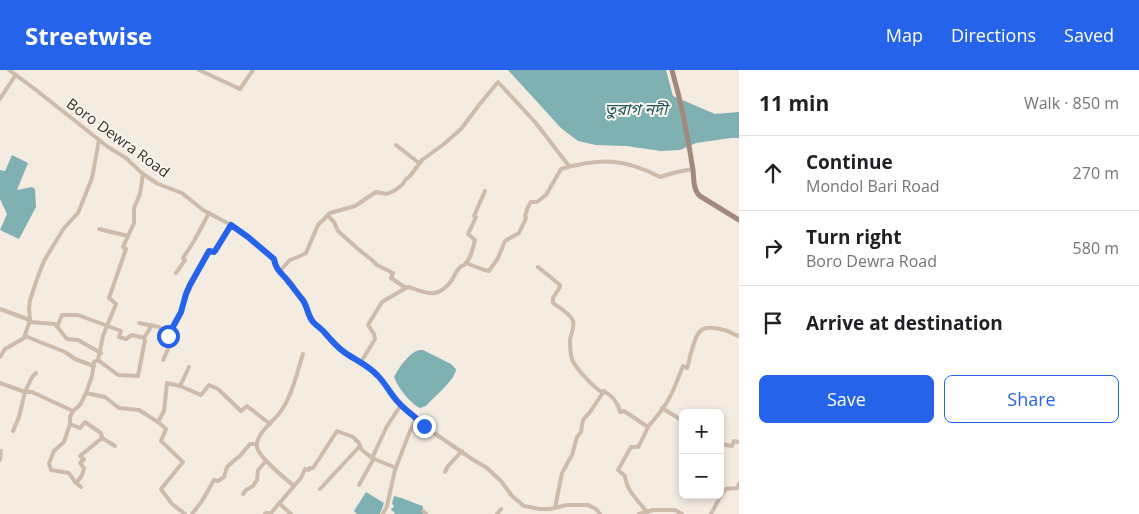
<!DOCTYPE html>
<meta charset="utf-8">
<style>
body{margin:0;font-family:"Open Sans","Noto Sans Bengali",sans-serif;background:#f6f6f6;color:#202124}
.controls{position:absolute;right:15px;bottom:15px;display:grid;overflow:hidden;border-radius:8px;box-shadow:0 2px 8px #0003}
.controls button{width:45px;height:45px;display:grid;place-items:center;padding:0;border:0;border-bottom:1px solid #e0e0e0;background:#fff;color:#202124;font:25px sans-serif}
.stop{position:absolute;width:15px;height:15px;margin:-11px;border:4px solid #2563eb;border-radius:50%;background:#fff}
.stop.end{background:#2563eb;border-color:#fff;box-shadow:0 1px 5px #0008}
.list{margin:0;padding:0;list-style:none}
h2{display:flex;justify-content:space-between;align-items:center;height:65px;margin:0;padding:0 20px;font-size:21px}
h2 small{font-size:16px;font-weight:400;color:#757577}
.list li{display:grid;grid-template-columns:32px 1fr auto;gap:15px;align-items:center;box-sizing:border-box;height:75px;padding:0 20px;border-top:1px solid #e0e0e0}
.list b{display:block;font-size:19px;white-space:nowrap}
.list p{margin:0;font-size:16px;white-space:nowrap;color:#757577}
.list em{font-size:16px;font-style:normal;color:#757577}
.actions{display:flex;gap:10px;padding:15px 20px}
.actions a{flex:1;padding:11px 0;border:1px solid #2563eb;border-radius:8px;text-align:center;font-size:18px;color:#2563eb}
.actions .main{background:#2563eb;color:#fff}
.icon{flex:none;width:28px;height:28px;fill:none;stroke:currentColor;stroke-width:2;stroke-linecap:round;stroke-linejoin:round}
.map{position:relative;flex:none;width:739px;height:444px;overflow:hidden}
header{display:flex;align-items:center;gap:30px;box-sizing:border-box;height:70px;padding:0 25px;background:#2563eb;color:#fff}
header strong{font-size:24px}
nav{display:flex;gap:28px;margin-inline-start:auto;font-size:18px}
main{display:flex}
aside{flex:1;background:#fff}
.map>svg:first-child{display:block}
.water{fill:#7fb0b2}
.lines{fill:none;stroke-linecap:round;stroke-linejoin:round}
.street{stroke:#cdbbac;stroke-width:4}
.secondary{stroke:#a18a7d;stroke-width:5}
.route{stroke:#2563eb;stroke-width:6}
.labels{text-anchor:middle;stroke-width:4;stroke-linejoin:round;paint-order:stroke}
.street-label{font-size:15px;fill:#3b302b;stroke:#fbf5ee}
.water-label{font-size:16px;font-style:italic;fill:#1f5a5e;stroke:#fbf5ee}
</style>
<header>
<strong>Streetwise</strong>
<nav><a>Map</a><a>Directions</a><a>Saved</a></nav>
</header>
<main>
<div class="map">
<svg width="739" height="444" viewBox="0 0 739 444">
<rect width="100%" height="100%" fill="#f4ebe1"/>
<g class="water">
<path d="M508 0H666L673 26 715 44 739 42V68H731L696 73 680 80 661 81 626 76 596 75 578 71 561 58Z"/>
<path d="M12 85 28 93 17 120 32 117 35 119 36 137 19 169 0 160 7 144 0 129V100L5 101Z"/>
<path d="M419 280H423L451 294 456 299C456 309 434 327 426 336L420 338C410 333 398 318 394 307 399 297 409 283 419 280Z"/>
<path d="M366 422 384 433 380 444H357L354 441Z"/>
<path d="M394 426C404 428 413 433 423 436V441L425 444H394L395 442 392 441 391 439 394 437 392 433Z"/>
</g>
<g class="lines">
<g class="street">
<path d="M9 0 36 20 108 77 126 88 143 104 158 114 182 123 203 140 235 157 262 178 274 189 275 195 279 201 289 211 297 224 304 230 308 239 310 248 324 262 333 273 345 282 364 294 378 305 392 326 401 335 417 348 424 356 472 389 487 398 501 411 512 426 524 436 540 439H550L567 435H588L596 439 600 444"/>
<path d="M199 0 240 19 253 0"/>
<path d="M0 29 15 6"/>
<path d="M396 75 419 93"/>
<path d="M328 146 334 152 338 161 358 179 372 190 377 195 393 203 391 208 406 218 409 217C428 224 438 229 452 210 454 206 457 200 460 197 461 196 463 196 464 195 471 189 473 178 475 170L468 164 476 147 474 146 485 121"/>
<path d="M99 159 128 166"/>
<path d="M466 193 484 200 489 201 498 188 505 171 519 163 526 148 525 146 528 137 531 132H537L546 125 561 99C600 88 624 88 660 107L677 102 693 99"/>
<path d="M538 197 560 215V217L553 228V233C558 237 571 244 573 251 575 256 571 264 570 270 570 276 570 283 572 289 575 298 592 315 600 321 607 321 614 328 617 334 619 336 619 340 620 342L624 341 648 357 639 376 638 377H631L618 400 625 406C626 420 639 432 647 442"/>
<path d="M279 202 290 190 298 187 306 183 318 155 330 143 355 136 376 122 386 124 394 121 402 115 406 109 410 106 422 90 444 74 461 59 479 35 498 12 535 52 569 96"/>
<path d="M176 203 185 190 183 188 194 171 209 143"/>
<path d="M0 239 30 250"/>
<path d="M29 252 55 254 67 269 78 270 101 283"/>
<path d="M139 253 159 257 171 269 170 275 163 290"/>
<path d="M57 257 62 245H78L121 261 119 267 126 269 132 265 144 268"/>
<path d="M168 265 181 242 186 223 189 215 209 181 214 183 215 181 231 155"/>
<path d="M25 266 65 282 75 289 94 296"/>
<path d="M0 287 5 279 24 268 30 250 29 239 30 230 37 209 44 191 53 176 64 158 78 143 92 108 99 70"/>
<path d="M98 290 103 266 116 234 109 228 126 179 123 177 134 153V138L140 124 143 104"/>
<path d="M361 292 375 269 374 264 368 255 382 232 406 218"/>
<path d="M0 313 25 322 32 307 36 303"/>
<path d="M180 316 201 325 209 315 218 319 241 341 247 336 270 354"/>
<path d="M86 323 92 306 94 292 98 290 118 305 138 306 143 280 145 271 144 268 152 255"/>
<path d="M662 338 683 351"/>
<path d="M73 341 70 347V354L80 358 85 352 101 363 102 368 80 386 84 389 80 393 84 398C83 404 81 410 75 412L81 417"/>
<path d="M158 352 164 341 167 313 180 316 189 297"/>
<path d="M70 354 64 372 54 381 49 393 51 400 69 403 75 412"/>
<path d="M648 357C654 349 662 341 667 332 674 321 678 308 683 296L687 298C689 294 689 291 690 286 697 265 696 252 724 260 730 261 733 265 739 266"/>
<path d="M13 361 19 347 25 322H32L73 341 80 335 86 323 105 327 119 338 139 340 158 352 166 359 161 371 183 392 161 419 172 434 185 444"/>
<path d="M102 368 115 376"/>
<path d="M720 374 732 376 734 371 739 372"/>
<path d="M0 390 1 381"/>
<path d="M396 398 372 388 387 356 401 335"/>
<path d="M445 402 448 396 462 381"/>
<path d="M359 415 374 388"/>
<path d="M294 416 301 408 305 399 309 400 310 398H313L337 361 353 367 359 373 361 379 372 388"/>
<path d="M320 419 360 376"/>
<path d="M243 424 246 420 253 416 257 410 258 400 266 391"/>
<path d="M279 433 291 444"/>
<path d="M555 438 562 403 572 385 577 367 581 362 583 350 590 342 604 321"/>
<path d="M423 441 426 444"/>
<path d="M192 444 202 431 214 410 218 411 224 407 227 397 236 389 240 386 250 374H257"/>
<path d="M265 444 266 443H271L294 416C284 407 264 392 258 380 252 368 271 353 278 345 292 328 296 305 303 284"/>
<path d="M383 444 387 436 395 400 410 361 417 348"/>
<path d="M497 444 501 439"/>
<path d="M639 444 653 440H675L682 444"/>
<path d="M711 444 720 427 726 419 737 418 739 414"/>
</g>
<path class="secondary" d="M672 0C681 32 688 67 693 100 694 109 693 120 700 126L739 150"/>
</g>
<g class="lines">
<path class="route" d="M168 266 181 242 186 224 190 215 209 181 214 182 215 181 231 155 248 167 274 189C276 201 282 203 288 211 293 217 297 223 302 229 308 236 307 246 314 253 317 256 322 259 325 263 331 270 336 276 344 282 355 290 368 295 378 306 386 314 391 325 399 333 406 341 416 347 424 356"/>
</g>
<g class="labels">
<g class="street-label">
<text transform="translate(118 68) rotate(36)" y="5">Boro Dewra Road</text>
</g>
<g class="water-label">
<text x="636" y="45">তুরাগ নদী</text>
</g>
</g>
</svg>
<div class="controls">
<button>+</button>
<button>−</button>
</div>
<div class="stop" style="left:168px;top:266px"></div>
<div class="stop end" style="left:424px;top:356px"></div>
</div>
<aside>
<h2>11 min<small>Walk · 850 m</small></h2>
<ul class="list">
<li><svg class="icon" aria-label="ahead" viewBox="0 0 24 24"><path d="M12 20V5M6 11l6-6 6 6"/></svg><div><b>Continue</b><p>Mondol Bari Road</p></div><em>270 m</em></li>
<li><svg class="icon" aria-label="right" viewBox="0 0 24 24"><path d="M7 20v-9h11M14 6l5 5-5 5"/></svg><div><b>Turn right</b><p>Boro Dewra Road</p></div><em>580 m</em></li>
<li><svg class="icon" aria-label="arrive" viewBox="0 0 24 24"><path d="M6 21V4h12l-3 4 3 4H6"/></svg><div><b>Arrive at destination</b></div></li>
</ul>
<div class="actions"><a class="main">Save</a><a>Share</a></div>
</aside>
</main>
